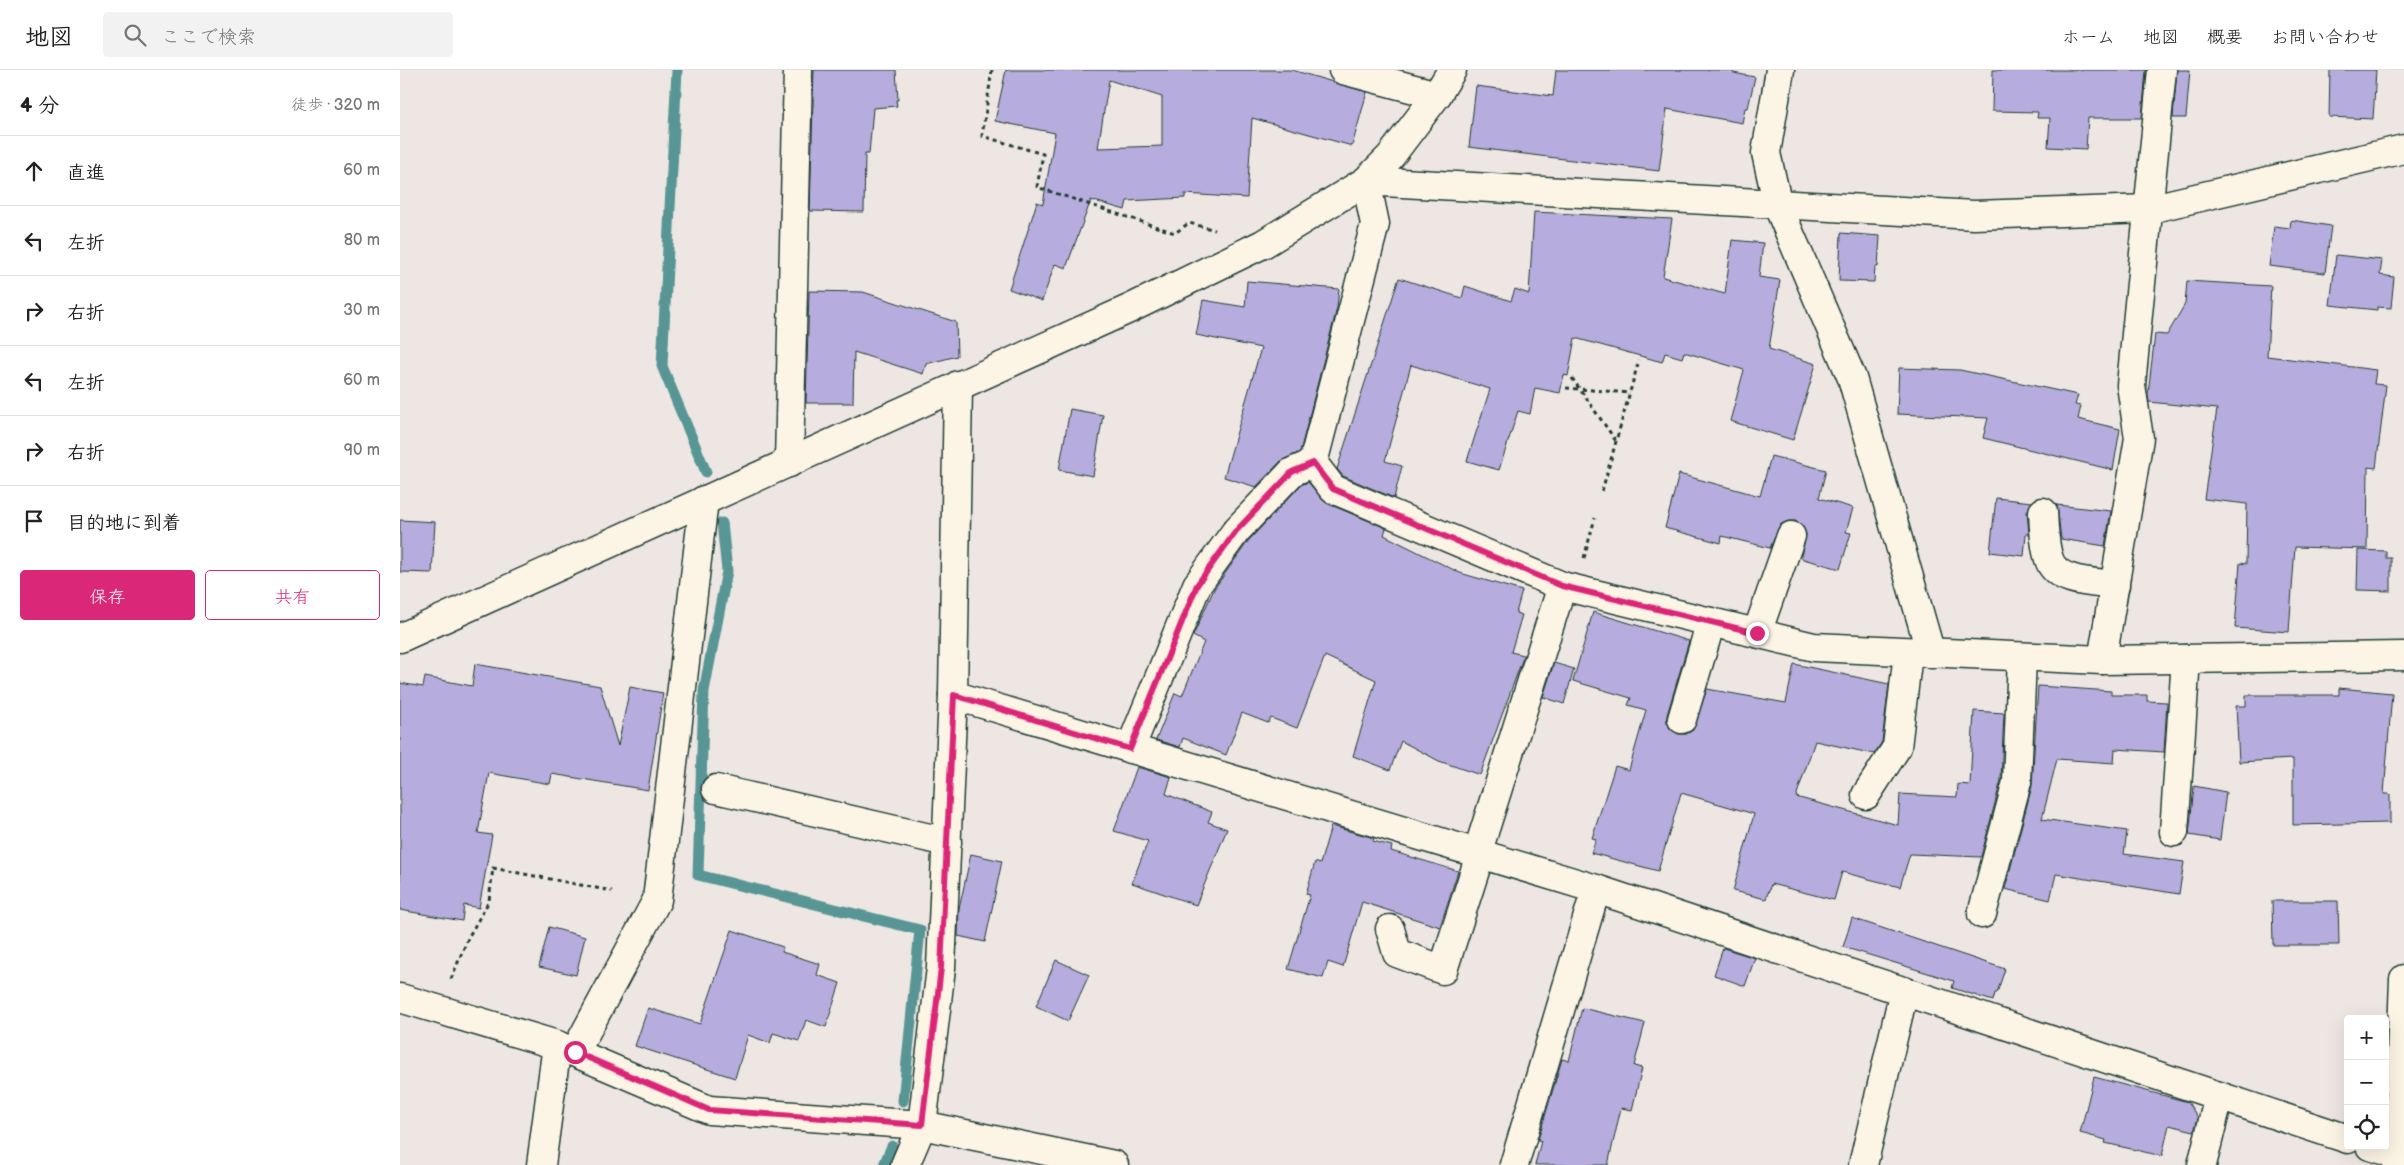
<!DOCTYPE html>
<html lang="ja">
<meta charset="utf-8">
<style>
body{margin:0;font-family:"Balsamiq Sans","Klee One",sans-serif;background:#f2f2f2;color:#222}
.controls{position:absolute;right:15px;bottom:15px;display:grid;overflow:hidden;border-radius:5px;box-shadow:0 5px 20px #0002}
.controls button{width:45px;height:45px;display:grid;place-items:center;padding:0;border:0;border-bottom:1px solid #e0e0e0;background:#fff;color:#222;font:25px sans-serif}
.stop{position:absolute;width:15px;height:15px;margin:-11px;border:4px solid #db2777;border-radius:50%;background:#fff}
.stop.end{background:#db2777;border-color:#fff;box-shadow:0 1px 5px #0008}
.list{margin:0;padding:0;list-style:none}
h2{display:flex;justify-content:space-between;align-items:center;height:65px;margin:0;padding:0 20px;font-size:21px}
h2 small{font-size:16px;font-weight:400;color:#767676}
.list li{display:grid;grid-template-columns:32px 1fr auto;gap:15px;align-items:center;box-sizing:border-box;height:70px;padding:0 20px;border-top:1px solid #e0e0e0}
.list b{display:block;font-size:19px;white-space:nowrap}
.list em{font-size:16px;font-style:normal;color:#767676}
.actions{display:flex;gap:10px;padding:15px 20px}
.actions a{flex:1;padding:11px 0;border:1px solid #db2777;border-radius:5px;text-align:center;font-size:18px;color:#db2777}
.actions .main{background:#db2777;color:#fff}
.icon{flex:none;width:28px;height:28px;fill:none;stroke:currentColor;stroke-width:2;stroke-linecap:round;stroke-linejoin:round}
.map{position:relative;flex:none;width:2004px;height:1095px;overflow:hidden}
header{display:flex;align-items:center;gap:30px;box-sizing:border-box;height:70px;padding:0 25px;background:#fff;border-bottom:1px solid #e0e0e0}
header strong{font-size:24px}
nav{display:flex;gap:28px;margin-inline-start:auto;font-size:18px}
.search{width:350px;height:45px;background:#f2f2f2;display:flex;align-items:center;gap:12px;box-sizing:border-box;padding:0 18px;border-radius:5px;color:#767676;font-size:19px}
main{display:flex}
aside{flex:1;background:#fff}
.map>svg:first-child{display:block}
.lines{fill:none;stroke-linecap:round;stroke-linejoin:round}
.stream{stroke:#599695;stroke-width:11}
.building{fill:#b6acdd;stroke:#1f3d34;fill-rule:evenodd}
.minor-casing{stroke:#1f3d34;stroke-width:31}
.path{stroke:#1f3d34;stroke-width:3;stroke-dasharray:4 4;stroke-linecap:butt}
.minor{stroke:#fcf5e5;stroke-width:28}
.route{stroke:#db2777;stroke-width:6}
</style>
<header>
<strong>地図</strong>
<div class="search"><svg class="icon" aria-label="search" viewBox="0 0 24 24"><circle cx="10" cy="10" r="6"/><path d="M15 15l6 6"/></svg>ここで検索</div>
<nav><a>ホーム</a><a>地図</a><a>概要</a><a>お問い合わせ</a></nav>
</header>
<main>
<aside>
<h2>4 分<small>徒歩 · 320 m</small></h2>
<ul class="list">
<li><svg class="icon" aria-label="ahead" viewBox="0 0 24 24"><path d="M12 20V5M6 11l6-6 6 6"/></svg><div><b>直進</b></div><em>60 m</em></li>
<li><svg class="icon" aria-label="left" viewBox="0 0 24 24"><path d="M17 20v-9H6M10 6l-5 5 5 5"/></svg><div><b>左折</b></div><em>80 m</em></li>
<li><svg class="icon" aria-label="right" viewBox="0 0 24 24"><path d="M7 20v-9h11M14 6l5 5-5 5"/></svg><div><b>右折</b></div><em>30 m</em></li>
<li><svg class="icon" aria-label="left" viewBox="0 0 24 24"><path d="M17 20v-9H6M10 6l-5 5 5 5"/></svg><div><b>左折</b></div><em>60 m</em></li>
<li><svg class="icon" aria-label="right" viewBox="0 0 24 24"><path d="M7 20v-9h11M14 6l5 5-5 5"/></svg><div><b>右折</b></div><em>90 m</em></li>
<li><svg class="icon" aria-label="arrive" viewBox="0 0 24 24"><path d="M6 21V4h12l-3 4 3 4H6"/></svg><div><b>目的地に到着</b></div></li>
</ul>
<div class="actions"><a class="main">保存</a><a>共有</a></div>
</aside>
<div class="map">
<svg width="2004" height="1095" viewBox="0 0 2004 1095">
<rect width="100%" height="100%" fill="#eee6e3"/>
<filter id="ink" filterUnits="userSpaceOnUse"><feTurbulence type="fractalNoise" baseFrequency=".02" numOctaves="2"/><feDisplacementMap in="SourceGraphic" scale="10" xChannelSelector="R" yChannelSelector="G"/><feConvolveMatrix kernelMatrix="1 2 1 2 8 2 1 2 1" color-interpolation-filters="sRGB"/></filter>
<g filter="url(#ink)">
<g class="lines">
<g class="stream">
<path d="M277 0 262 296 306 402"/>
<path d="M322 453 327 501 304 621 298 805 520 860 503 1031"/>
<path d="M484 1095 492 1076"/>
</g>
</g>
<g class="building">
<path d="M414 0H496L498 30H496L497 36 473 38 469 84H465L464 142 410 141Z"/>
<path d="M606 0H892L967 22 952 76 852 48 847 128 785 124V128L727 131 725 140 691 130 666 198 655 194 642 231 609 219 637 132 643 134 655 63 595 51ZM709 10 762 27V76L698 78Z"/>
<path d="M1156 0H1334L1333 3 1355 7 1348 38H1345L1342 53 1267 39 1259 101 1069 77 1076 16 1153 26Z"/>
<path d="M1593 0H1746L1742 48H1688L1686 79 1648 77 1650 48H1637L1638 42 1592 41Z"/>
<path d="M1777 0H1790L1786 48H1773Z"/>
<path d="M1930 0H1976L1973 49 1929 47Z"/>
<path d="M1134 142 1272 149 1263 207 1325 224 1332 170 1363 173 1359 207 1380 210 1369 279 1416 294 1393 370 1330 351 1344 300 1284 282 1282 288 1265 283 1262 292 1175 268 1168 306 1164 305 1160 323 1135 318 1130 344 1118 341 1099 400 1067 391 1090 319 1011 295 985 391 1002 396 994 428 943 406 937 399 999 208 1062 228 1065 216 1111 231 1115 219 1129 224Z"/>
<path d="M1891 150 1931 156 1925 203 1869 196 1874 156 1890 158Z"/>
<path d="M1441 163 1480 166 1478 197H1475L1474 212 1439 211Z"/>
<path d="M1936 185 1982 190 1980 205 1994 207 1991 238 1977 237V240L1930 235Z"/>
<path d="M847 211 939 219 937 238 900 382 881 391 856 417 824 407 861 278 796 265 803 230 845 237Z"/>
<path d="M1787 211 1871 216 1867 286 1976 300 1974 314 1986 315 1976 398 1968 397 1967 479 1895 477 1889 562 1835 558 1840 493 1846 494 1847 434 1804 429 1817 339 1749 332 1748 324 1755 264 1767 265 1785 234Z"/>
<path d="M409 221 463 222 556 252 557 286 526 294 523 304 454 282 453 333H406Z"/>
<path d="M1499 298 1560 300 1678 325 1675 335 1681 336 1678 349 1720 359 1713 400 1583 368 1588 348 1497 344Z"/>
<path d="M670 339 703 345 693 406 659 400Z"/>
<path d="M1371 386 1426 400 1419 428 1453 438 1446 462 1451 463 1440 499 1403 489 1401 486 1406 464 1402 455 1396 451H1388L1380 455 1370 478 1322 466 1321 473 1265 458 1279 404 1360 426Z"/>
<path d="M908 412 926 433 986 458 984 465 1060 503 1122 521 1116 543 1122 545 1111 582 1124 585 1080 705 1039 691 1001 671 990 700 953 686 976 610 925 586 897 658 871 648 868 653 842 643 826 685 783 668 780 677 756 670 775 623 782 626 804 572 793 566 814 519 849 470 901 415Z"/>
<path d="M1596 428 1632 432 1627 442 1629 464H1626L1624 486 1590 482Z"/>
<path d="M1657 435 1711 441 1705 476 1661 469Z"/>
<path d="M0 450 35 452 32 503 0 502Z"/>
<path d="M1958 480 1986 481V488H1991V521L1957 520Z"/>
<path d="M1193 542 1289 571 1267 645V652L1270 659 1278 664H1286L1293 660 1307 619 1386 633 1394 594 1489 614 1482 672 1474 684 1415 671 1396 727 1498 755 1500 724 1557 727 1558 714 1570 715 1574 641 1604 643 1601 710 1581 787 1510 784 1500 817 1442 802 1434 830 1371 814 1366 829 1333 821 1354 744 1281 723 1258 801 1191 783 1196 769 1192 768 1215 696 1229 700 1246 640 1228 635 1231 628 1173 611Z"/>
<path d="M1154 593 1174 599 1164 634 1143 627Z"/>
<path d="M75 594 200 616 218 676 230 617 263 623 248 720 152 704 150 714 89 703 78 763 92 765 79 838 64 835 62 851 0 840V613L23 617 25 607 72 616Z"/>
<path d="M1638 616 1711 621V625H1747V631L1767 632 1764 682 1715 679 1714 693 1657 689 1642 749 1727 761 1724 784 1784 792 1779 824 1656 804 1650 830 1605 819 1632 716Z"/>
<path d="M1939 618 1992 623 1984 724H1990V753L1893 755V689L1839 692 1836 636H1846V625H1939Z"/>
<path d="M737 697 771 707 766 724 812 742 808 752 827 759 796 835 732 813 748 771 714 761Z"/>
<path d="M1794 716 1826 722 1820 770 1789 765Z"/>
<path d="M931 756 974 768 973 771 992 776 991 781 1058 801 1040 857 962 832 943 897 928 892 923 908 888 899 910 825 906 824 915 792 920 794Z"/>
<path d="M571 784 602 791 585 872 558 866 559 839Z"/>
<path d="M1872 831H1938L1939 875H1873Z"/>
<path d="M1452 848 1605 899 1597 923H1595L1593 931 1552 918 1554 911 1443 877Z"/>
<path d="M149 857 185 867 176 905 139 897Z"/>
<path d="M332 860 383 877 382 882 420 894 417 905 440 913 426 957 406 950 399 971 373 963 370 973 348 965 335 1008 235 976 248 938 300 954Z"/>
<path d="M1323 878 1355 888 1345 916 1314 905Z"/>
<path d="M656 890 689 905 668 951 636 936Z"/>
<path d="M1182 938 1245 953 1234 996 1242 998 1232 1040 1221 1038 1208 1095H1135L1141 1071 1138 1070 1140 1063 1162 989 1169 991Z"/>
<path d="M1694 1007 1788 1032 1798 1048 1794 1061 1769 1055 1762 1086 1705 1073 1706 1070 1680 1063Z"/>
</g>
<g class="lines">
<g class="minor-casing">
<g id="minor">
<path d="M943 0 1037 25"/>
<path d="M1380 0 1366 83 1378 136 1452 308 1531 584"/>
<path d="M389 393 398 0"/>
<path d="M913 393 975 154 966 111 1574 145 1749 139 2004 79"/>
<path d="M913 393 933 419 1162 516 1414 577 1702 590 2004 586"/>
<path d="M1643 442C1644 457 1644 475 1649 489 1656 513 1694 512 1715 515"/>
<path d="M1357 563 1391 466"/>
<path d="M0 568 729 239 863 174 966 111 990 87 1037 25 1052 0"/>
<path d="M1702 590 1739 368 1731 315 1762 0"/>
<path d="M553 625 1196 819 1948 1069"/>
<path d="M1282 649 1311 552"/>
<path d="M730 679 797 515 836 461 892 402 913 393"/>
<path d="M316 719 547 772"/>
<path d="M1466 725 1497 677 1508 583"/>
<path d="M1774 762 1786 589"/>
<path d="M1077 784 1162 516"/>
<path d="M1582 844 1617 712 1622 587"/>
<path d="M990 859 997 883 1043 900 1080 785"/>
<path d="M0 928 157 975 309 1040 522 1055 714 1095"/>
<path d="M175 982 257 830 304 430"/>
<path d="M1970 1076 2004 1086"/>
<path d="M141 1095 157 975"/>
<path d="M505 1095 522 1055 541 898 553 625 558 315"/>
<path d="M1114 1095 1196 819"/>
<path d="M1463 1095 1504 921"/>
<path d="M1802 1095 1819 1026"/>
<path d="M1997 1095 2004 909"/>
</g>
</g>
<g class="path">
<path d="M592 0 582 66 643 84 637 117 775 163 789 153 815 160"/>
<path d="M1172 308 1216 371"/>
<path d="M1166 318 1230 323"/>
<path d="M1202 421 1239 290"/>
<path d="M1184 488 1195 448"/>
<path d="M51 909 69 866 89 831 93 798 212 821"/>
</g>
<use href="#minor" class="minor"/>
</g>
</g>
<g class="lines" filter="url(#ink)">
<path class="route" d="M175 982 309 1040 522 1055 541 898 554 625 730 679 797 515 836 461 892 402 913 393 933 419 1162 516 1357 563"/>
</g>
</svg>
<div class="controls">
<button>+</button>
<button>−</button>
<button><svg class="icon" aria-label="locate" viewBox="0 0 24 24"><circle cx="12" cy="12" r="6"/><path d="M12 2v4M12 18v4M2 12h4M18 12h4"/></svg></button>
</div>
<div class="stop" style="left:175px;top:982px"></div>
<div class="stop end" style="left:1357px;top:563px"></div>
</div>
</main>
